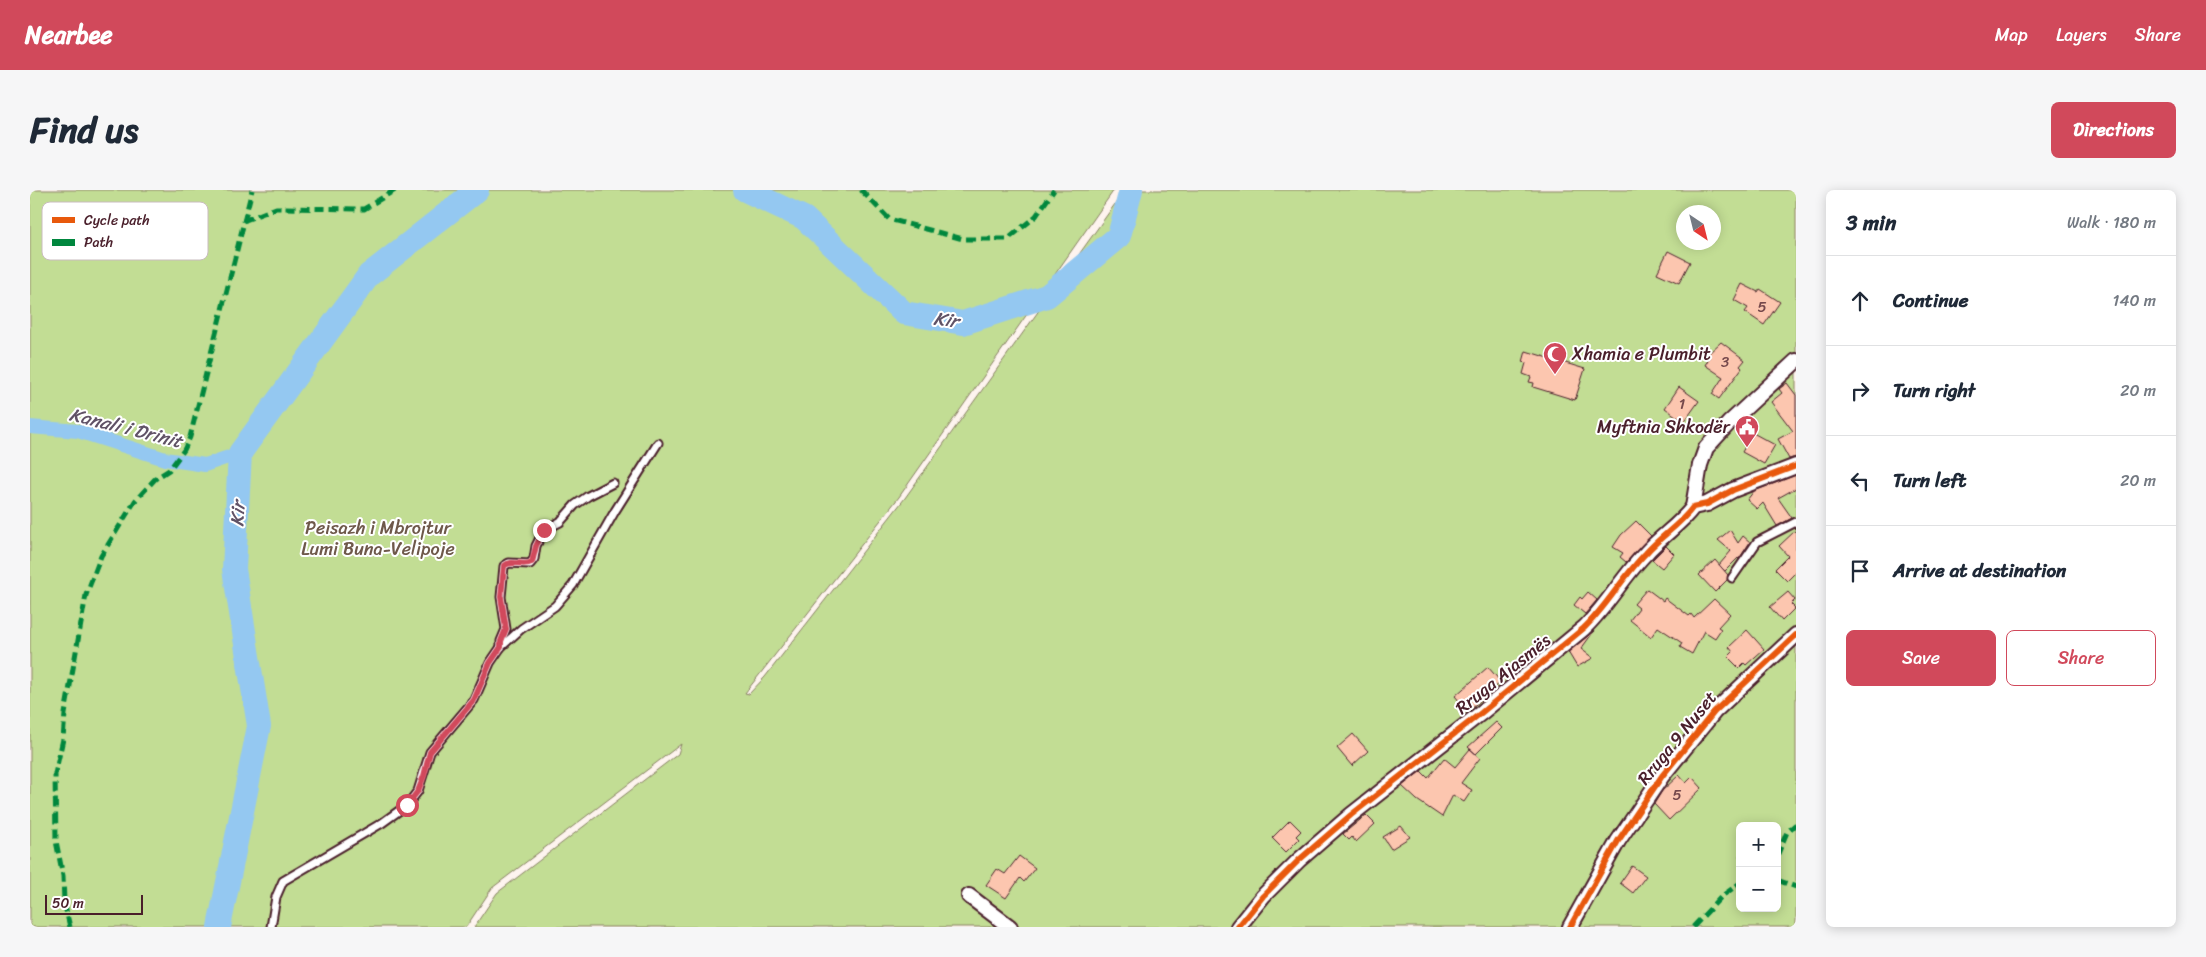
<!DOCTYPE html>
<meta charset="utf-8">
<style>
body{margin:0;font-family:Sriracha,sans-serif;background:#f6f6f7;color:#1f2937}
.controls{position:absolute;right:15px;bottom:15px;display:grid;overflow:hidden;border-radius:8px;box-shadow:0 2px 12px #0003}
.controls button{width:45px;height:45px;display:grid;place-items:center;padding:0;border:0;border-bottom:1px solid #e0e1e3;background:#fff;color:#1f2937;font:25px sans-serif}
.compass{position:absolute;left:1646px;top:15px;width:45px;height:45px;border-radius:50%;background:#fff;box-shadow:0 2px 12px #0003;rotate:145deg}
.scale{position:absolute;left:15px;bottom:12px;width:98px;box-sizing:border-box;padding-left:5px;border:2px solid #4a1f2b;border-top:0;font-size:14px;line-height:18px;white-space:nowrap;color:#4a1f2b;-webkit-text-stroke:4px #fff;paint-order:stroke}
.stop{position:absolute;width:15px;height:15px;margin:-11px;border:4px solid #d1495b;border-radius:50%;background:#fff}
.stop.end{background:#d1495b;border-color:#fff;box-shadow:0 1px 5px #0008}
.list{margin:0;padding:0;list-style:none}
h2{display:flex;justify-content:space-between;align-items:center;height:65px;margin:0;padding:0 20px;font-size:21px}
h2 small{font-size:16px;font-weight:400;color:#747a83}
.list li{display:grid;grid-template-columns:32px 1fr auto;gap:15px;align-items:center;box-sizing:border-box;height:90px;padding:0 20px;border-top:1px solid #e0e1e3}
.list b{display:block;font-size:19px;white-space:nowrap}
.list em{font-size:16px;font-style:normal;color:#747a83}
.actions{display:flex;gap:10px;padding:15px 20px}
.actions a{flex:1;padding:11px 0;border:1px solid #d1495b;border-radius:8px;text-align:center;font-size:18px;color:#d1495b}
.actions .main{background:#d1495b;color:#fff}
.icon{flex:none;width:28px;height:28px;fill:none;stroke:currentColor;stroke-width:2;stroke-linecap:round;stroke-linejoin:round}
.map{position:relative;flex:none;width:1766px;height:737px;overflow:hidden;border-radius:8px}
header{display:flex;align-items:center;gap:30px;box-sizing:border-box;height:70px;padding:0 25px;background:#d1495b;color:#fff}
header strong{font-size:24px}
nav{display:flex;gap:28px;margin-inline-start:auto;font-size:18px}
.intro{display:flex;align-items:center;justify-content:space-between;box-sizing:border-box;height:120px;padding:0 30px}
h1{margin:0;font-size:35px}
.button{padding:12px 22px;border-radius:8px;background:#d1495b;color:#fff;font-size:18px;font-weight:700}
main{display:flex;gap:30px;padding:0 30px}
aside{flex:1;background:#fff;border-radius:8px;box-shadow:0 2px 12px #0003}
.map>svg:first-child{display:block}
.green{fill:#c2dd94;stroke:#867e60;fill-rule:evenodd}
.lines{fill:none;stroke-linecap:round;stroke-linejoin:round}
.canal{stroke:#94c8f1;stroke-width:14}
.river{stroke:#94c8f1;stroke-width:24}
.building{fill:#fcc6af;stroke:#4a1f2b}
.lane-casing{stroke:#4a1f2b;stroke-width:11}
.street-casing{stroke:#4a1f2b;stroke-width:18}
.lane{stroke:#fff;stroke-width:7}
.street{stroke:#fff;stroke-width:14}
.quiet{stroke:#00873e;stroke-width:5;stroke-dasharray:10 5;stroke-linecap:butt}
.cycleway-casing{stroke:#fff;stroke-width:9}
.cycleway{stroke:#e8590c;stroke-width:6}
.route{stroke:#d1495b;stroke-width:6}
.labels{text-anchor:middle;stroke-width:4;stroke-linejoin:round;paint-order:stroke}
.number-label{font-size:15px;fill:#76494c}
.poi-label{font-size:18px;fill:#4a1f2b;stroke:#fff;text-anchor:start}
.park-label{font-size:18px;fill:#6e584a;stroke:#fff}
.street-label{font-size:18px;fill:#4a1f2b;stroke:#fff}
.water-label{font-size:19px;font-style:italic;fill:#605266;stroke:#fff}
.key{fill:#fff;stroke:#c9bcbf;stroke-width:1}
.key-label{font-size:14px;fill:#4a1f2b}
</style>
<header>
<strong>Nearbee</strong>
<nav><a>Map</a><a>Layers</a><a>Share</a></nav>
</header>
<div class="intro"><h1>Find us</h1><a class="button">Directions</a></div>
<main>
<div class="map">
<svg width="1766" height="737" viewBox="0 0 1766 737">
<rect width="100%" height="100%" fill="#fef4ef"/>
<filter id="ink" filterUnits="userSpaceOnUse"><feTurbulence type="fractalNoise" baseFrequency=".02" numOctaves="2"/><feDisplacementMap in="SourceGraphic" scale="10" xChannelSelector="R" yChannelSelector="G"/><feConvolveMatrix kernelMatrix="1 2 1 2 8 2 1 2 1" color-interpolation-filters="sRGB"/></filter>
<g filter="url(#ink)">
<path class="green" d="M0 0H1084L869 307 715 503 719 504 735 487 875 308 1095 0H1766V737H444L467 703 648 564 651 554 462 698 436 737H0ZM1654 22H1684V52H1654ZM1710 636H1747V718H1710Z"/>
<g class="lines">
<path class="canal" d="M0 237 48 241 135 269 175 275 210 263"/>
<g class="river">
<path d="M715 0 774 28 874 123 933 133 1017 106 1089 46 1101 0"/>
<path d="M189 737 229 536 204 379 210 263 339 85 447 0"/>
</g>
</g>
<g class="building">
<path d="M1638 61 1660 72 1649 93 1627 83Z"/>
<path d="M1712 94 1728 102 1730 99 1750 112 1734 135 1715 122 1718 118 1704 110Z"/>
<path d="M1691 152 1715 170 1710 176 1712 178 1689 209 1682 204 1693 187 1675 175 1679 168V163Z"/>
<path d="M1496 161 1555 179 1545 210 1503 197 1504 193 1499 192 1501 187 1493 184 1496 173 1493 172Z"/>
<path d="M1757 193 1766 205V267L1759 269 1748 249 1763 241 1741 212 1752 203 1749 199Z"/>
<path d="M1649 197 1669 211 1654 232 1635 218Z"/>
<path d="M1723 243 1745 255 1734 274 1712 262Z"/>
<path d="M1766 285V298L1748 308 1762 328 1747 336 1733 313 1727 319 1717 310 1724 301Z"/>
<path d="M1606 331 1621 346 1596 372 1590 367 1593 363 1583 357 1591 345Z"/>
<path d="M1700 340 1708 353 1713 346 1720 352 1709 369 1708 368 1695 381 1689 375 1701 361 1688 350Z"/>
<path d="M1766 340V382L1757 391 1745 379 1758 366 1749 356Z"/>
<path d="M1636 356 1644 364 1632 378 1622 370Z"/>
<path d="M1685 370 1698 385 1697 390 1685 402 1669 385Z"/>
<path d="M1617 399 1633 411 1635 408 1659 426 1661 424 1664 428 1684 409 1700 424 1688 437 1691 439 1685 448 1674 441 1662 464 1650 457 1652 453 1628 437 1621 447 1600 430 1609 418 1604 414Z"/>
<path d="M1558 402 1567 410 1555 424 1544 415 1550 407 1552 409Z"/>
<path d="M1758 402 1765 410 1761 414 1765 418 1752 431 1740 417Z"/>
<path d="M1717 440 1734 459 1716 475 1714 473 1709 478 1698 467 1703 462 1699 457Z"/>
<path d="M1564 441 1551 459 1563 468 1547 477 1538 462Z"/>
<path d="M1458 477 1471 492 1438 521 1425 506Z"/>
<path d="M1466 532 1472 538 1446 564 1438 557Z"/>
<path d="M1323 544 1338 561 1322 576 1307 558Z"/>
<path d="M1440 559 1450 568 1431 593 1442 600 1434 612 1423 605 1412 627 1387 610 1372 596 1391 581 1398 588 1414 568 1425 577Z"/>
<path d="M1649 585 1656 593 1662 587 1672 598 1639 630 1624 614 1632 601Z"/>
<path d="M1336 625 1345 634 1326 652 1322 647 1319 650 1313 644Z"/>
<path d="M1260 630 1271 641 1266 646 1269 649 1256 662 1242 648Z"/>
<path d="M1371 636 1380 647 1361 659 1353 647Z"/>
<path d="M989 666 1005 678 994 692 990 688 976 708 956 695 967 679 975 684Z"/>
<path d="M1602 676 1616 686 1603 703 1590 693Z"/>
</g>
<g class="lines">
<g class="lane-casing">
<g id="lane">
<path d="M1702 388 1727 352 1766 332"/>
<path d="M471 457V451L476 439 471 407 474 376 479 373 500 374 504 369 506 356 514 340 530 332 545 315 558 306 583 293"/>
<path d="M241 737 246 707 253 691 352 633 377 615 388 601 400 562 444 510 460 473 471 457 491 439 525 416 543 395 585 321 628 253"/>
</g>
</g>
<g class="street-casing">
<g id="street">
<path d="M1663 317 1670 275 1676 258 1699 233 1766 171"/>
<path d="M939 706 980 737"/>
<path d="M1208 737 1233 706 1269 670 1321 625 1451 523 1554 438C1578 415 1593 386 1616 363 1631 346 1650 335 1663 317L1677 314 1703 300 1766 276"/>
<path d="M1540 737 1588 651 1632 586 1684 522 1766 445"/>
</g>
</g>
<use href="#lane" class="lane"/>
<use href="#street" class="street"/>
<g class="quiet">
<path d="M831 0 859 29 933 49H978L1006 26 1024 0"/>
<path d="M213 31 246 18 334 19 365 0"/>
<path d="M1747 666 1757 642 1766 634"/>
<path d="M1747 690 1766 697"/>
<path d="M40 737 34 712 33 686 26 651 25 584 33 549 35 524 56 405 71 366 105 311 125 289 139 280 154 260 160 247 222 0"/>
<path d="M1663 737 1692 706 1710 693"/>
</g>
<g class="cycleway-casing">
<g id="cycleway">
<path d="M1208 737 1233 706 1269 670 1321 625 1451 523 1554 438C1578 415 1593 386 1616 363 1631 346 1650 335 1663 317L1677 314 1703 300 1766 276"/>
<path d="M1540 737 1588 651 1632 586 1684 522 1766 445"/>
</g>
</g>
<use href="#cycleway" class="cycleway"/>
</g>
</g>
<g class="lines" filter="url(#ink)">
<path class="route" d="M377 615 388 601 394 586 400 562 444 510 460 473 471 457V451L476 439 471 407 474 376C482 369 493 377 502 372L506 356 514 340"/>
</g>
<defs>
<g id="mosque-pin" transform="scale(1.25)"><path d="M0 17L-7.5 6A9.5 9.5 0 1 1 7.5 6Z" fill="#d1495b" stroke="#fff"/><path d="M3.5-4.9A6 6 0 1 0 3.5 4.9A5 5 0 1 1 3.5-4.9Z" fill="#fff"/></g>
<g id="civic-pin" transform="scale(1.25)"><path d="M0 17L-7.5 6A9.5 9.5 0 1 1 7.5 6Z" fill="#d1495b" stroke="#fff"/><path d="M-.6-6.5H3V-4.5H.6V-3L4-1V1h2V6H-6V1h2V-1L-.6-3ZM-1.2 2.5V6h2.4V2.5Z" fill="#fff"/></g>
</defs>
<g fill-rule="evenodd">
<use href="#mosque-pin" x="1525" y="164"/>
<use href="#civic-pin" x="1717" y="237"/>
</g>
<g class="labels">
<g class="number-label">
<text x="1732" y="122">5</text>
<text x="1695" y="177">3</text>
<text x="1652" y="219">1</text>
<text x="1647" y="610">5</text>
</g>
<g class="poi-label">
<text x="1542" y="170">Xhamia e Plumbit</text>
<text x="1700" y="243" text-anchor="end">Myftnia Shkodër</text>
</g>
<g class="park-label">
<text x="348" y="344">Peisazh i Mbrojtur<tspan x="348" dy="21">Lumi Buna-Velipoje</tspan></text>
</g>
<g class="street-label">
<text transform="translate(1473 484) rotate(-39)" y="6">Rruga Ajasmës</text>
<text transform="translate(1647 548) rotate(-51)" y="6">Rruga 9 Nuset</text>
</g>
<g class="water-label">
<text transform="translate(916 129) rotate(7)" y="7">Kir</text>
<text transform="translate(96 237) rotate(14)" y="7">Kanali i Drinit</text>
<text transform="translate(207 324) rotate(-87)" y="7">Kir</text>
</g>
</g>
<rect x="12" y="12" width="166" height="58" rx="8" class="key"/>
<rect x="22" y="27" width="23" height="6" fill="#e8590c"/>
<rect x="22" y="49" width="23" height="7" fill="#00873e"/>
<g class="key-label">
<text x="54" y="35">Cycle path</text>
<text x="54" y="57">Path</text>
</g>
</svg>
<div class="controls">
<button>+</button>
<button>−</button>
</div>
<svg class="compass" viewBox="-18 -18 36 36"><path d="M0-13l5 13h-10z" fill="#e53935"/><path d="M0 13l5-13h-10z" fill="#747a83"/></svg>
<div class="scale">50 m</div>
<div class="stop" style="left:377px;top:615px"></div>
<div class="stop end" style="left:514px;top:340px"></div>
</div>
<aside>
<h2>3 min<small>Walk · 180 m</small></h2>
<ul class="list">
<li><svg class="icon" aria-label="ahead" viewBox="0 0 24 24"><path d="M12 20V5M6 11l6-6 6 6"/></svg><div><b>Continue</b></div><em>140 m</em></li>
<li><svg class="icon" aria-label="right" viewBox="0 0 24 24"><path d="M7 20v-9h11M14 6l5 5-5 5"/></svg><div><b>Turn right</b></div><em>20 m</em></li>
<li><svg class="icon" aria-label="left" viewBox="0 0 24 24"><path d="M17 20v-9H6M10 6l-5 5 5 5"/></svg><div><b>Turn left</b></div><em>20 m</em></li>
<li><svg class="icon" aria-label="arrive" viewBox="0 0 24 24"><path d="M6 21V4h12l-3 4 3 4H6"/></svg><div><b>Arrive at destination</b></div></li>
</ul>
<div class="actions"><a class="main">Save</a><a>Share</a></div>
</aside>
</main>
